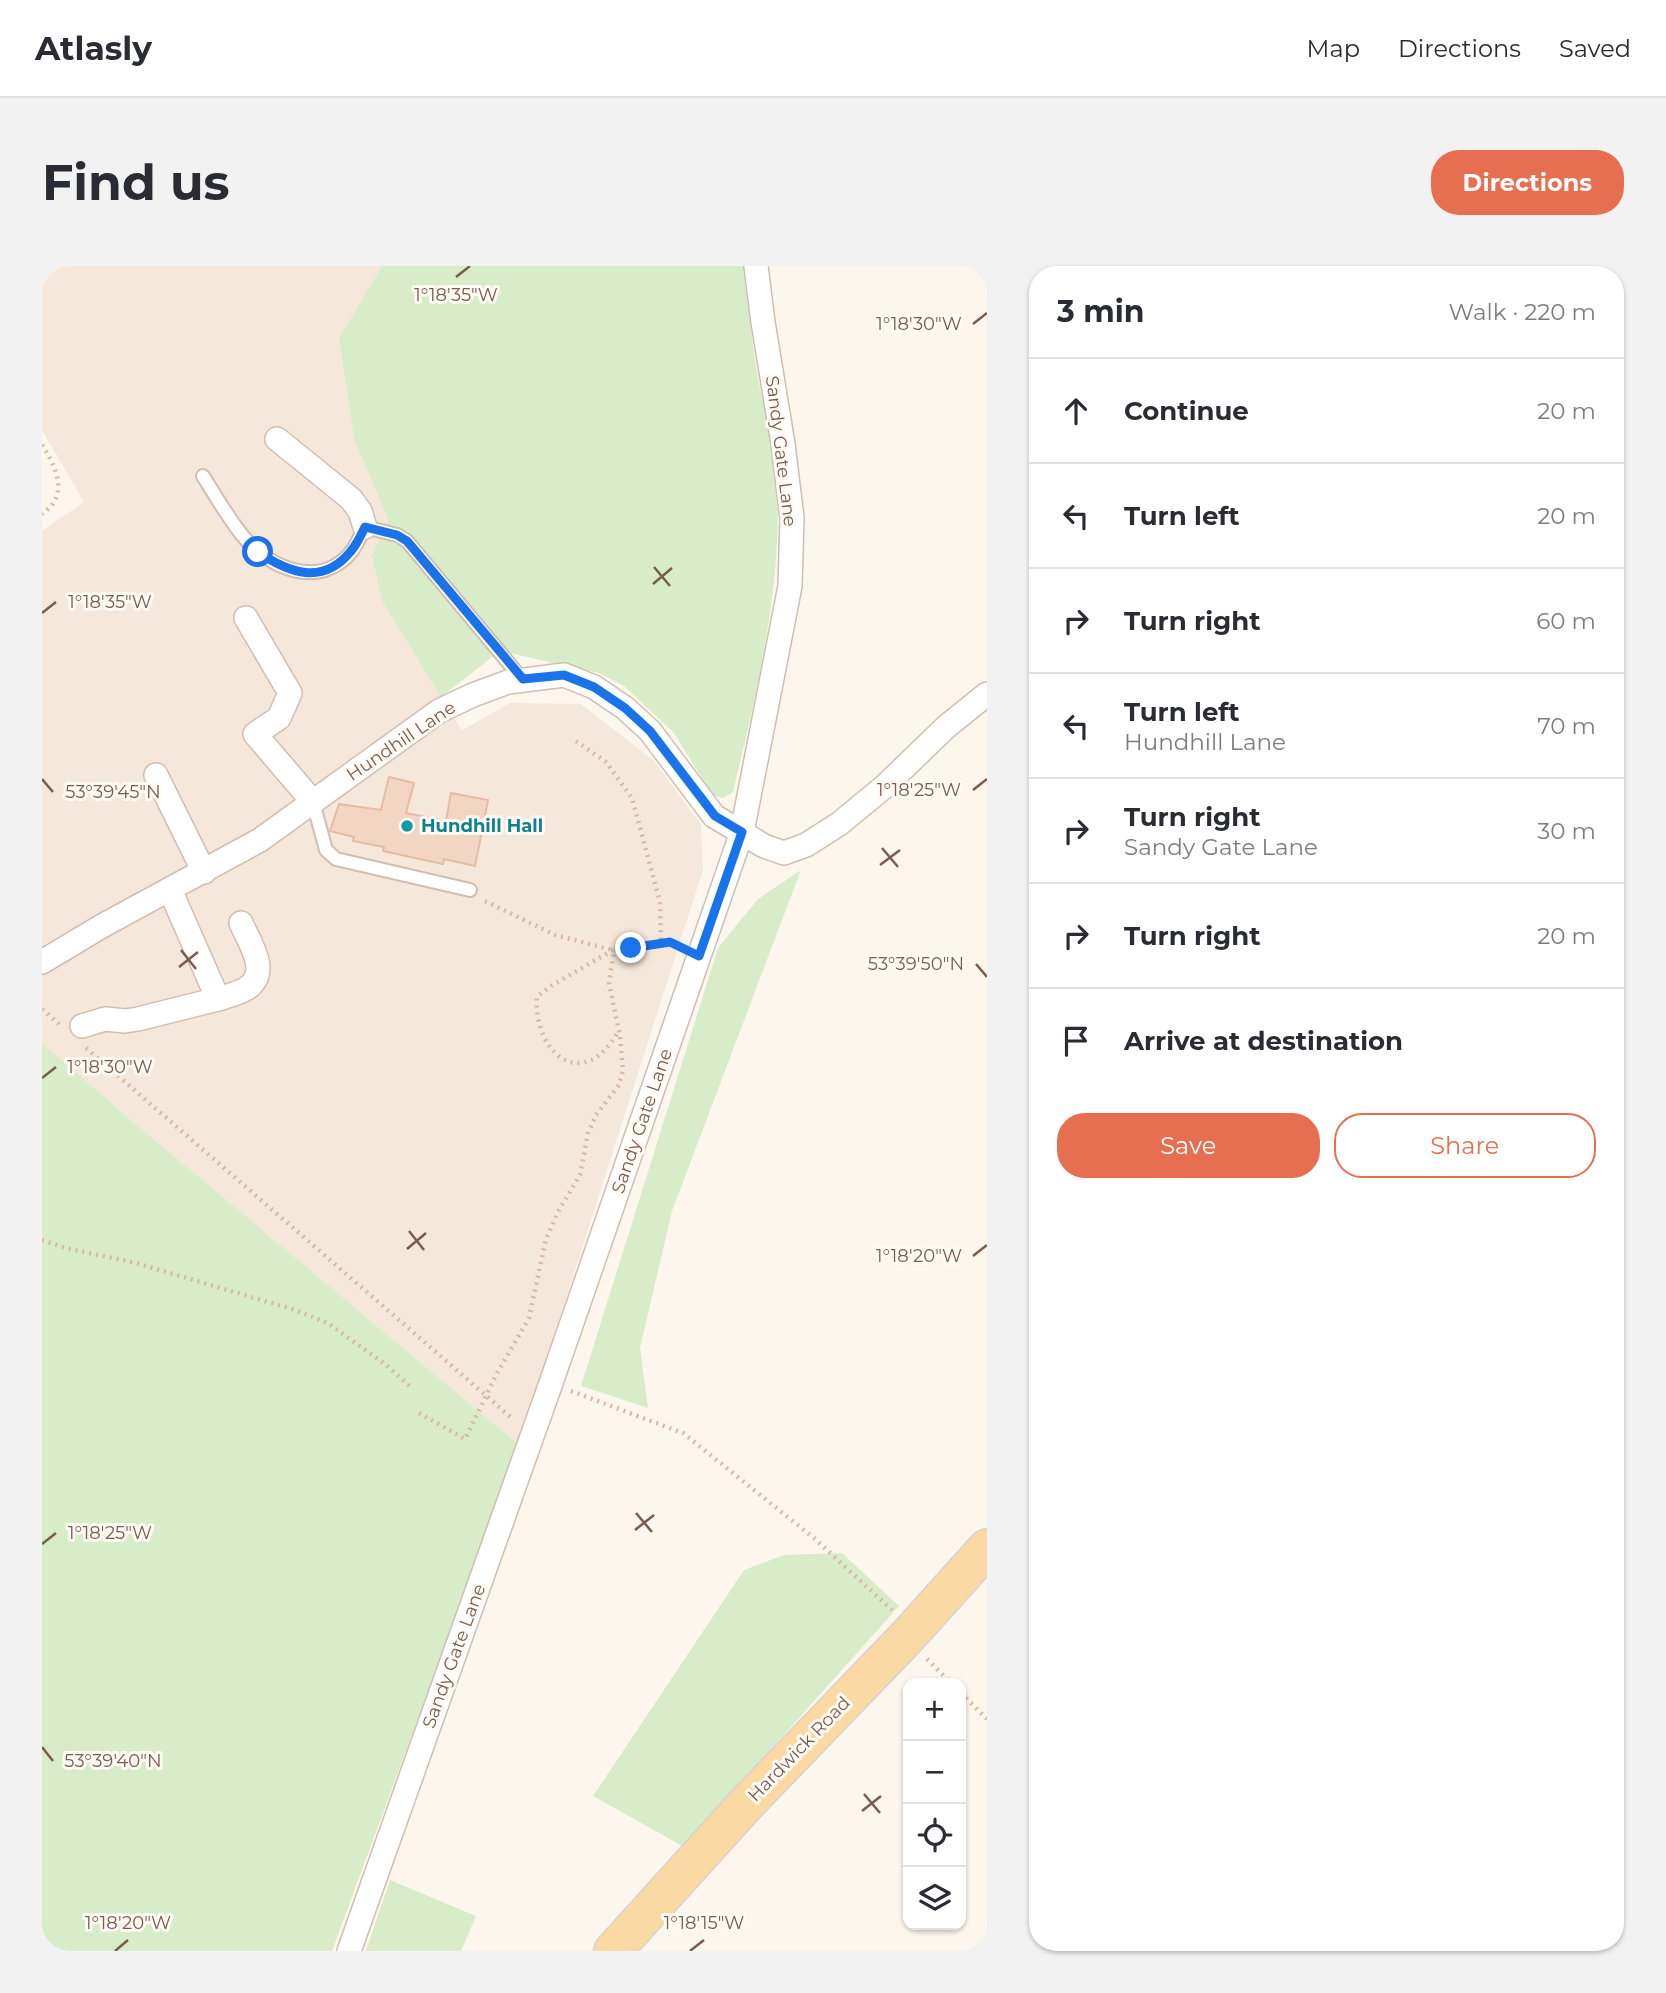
<!DOCTYPE html>
<meta charset="utf-8">
<style>
body{margin:0;font-family:Montserrat,sans-serif;background:#f2f2f3;color:#2b2b33}
.controls{position:absolute;right:21px;bottom:21px;display:grid;overflow:hidden;border-radius:14px;box-shadow:0 2px 5px #0004}
.controls button{width:63px;height:63px;display:grid;place-items:center;padding:0;border:0;border-bottom:2px solid #e1e1e2;background:#fff;color:#2b2b33;font:35px sans-serif}
.stop{position:absolute;width:21px;height:21px;margin:-16px;border:5px solid #1a73e8;border-radius:50%;background:#fff}
.stop.end{background:#1a73e8;border-color:#fff;box-shadow:0 2px 7px #0008}
.list{margin:0;padding:0;list-style:none}
h2{display:flex;justify-content:space-between;align-items:center;height:91px;margin:0;padding:0 28px;font-size:30px}
h2 small{font-size:23px;font-weight:400;color:#7c7c81}
.list li{display:grid;grid-template-columns:46px 1fr auto;gap:21px;align-items:center;box-sizing:border-box;height:105px;padding:0 28px;border-top:2px solid #e1e1e2}
.list b{display:block;font-size:26px;white-space:nowrap}
.list p{margin:0;font-size:23px;white-space:nowrap;color:#7c7c81}
.list em{font-size:23px;font-style:normal;color:#7c7c81}
.actions{display:flex;gap:14px;padding:21px 28px}
.actions a{flex:1;padding:16px 0;border:2px solid #e76f51;border-radius:28px;text-align:center;font-size:24px;color:#e76f51}
.actions .main{background:#e76f51;color:#fff}
.icon{flex:none;width:38px;height:38px;fill:none;stroke:currentColor;stroke-width:2;stroke-linecap:round;stroke-linejoin:round}
.map{position:relative;flex:none;width:945px;height:1685px;overflow:hidden;border-radius:28px}
header{display:flex;align-items:center;gap:42px;box-sizing:border-box;height:98px;padding:0 35px;background:#fff;border-bottom:2px solid #e1e1e2}
header strong{font-size:33px}
nav{display:flex;gap:38px;margin-inline-start:auto;font-size:24px}
.intro{display:flex;align-items:center;justify-content:space-between;box-sizing:border-box;height:168px;padding:0 42px}
h1{margin:0;font-size:49px}
.button{padding:18px 32px;border-radius:28px;background:#e76f51;color:#fff;font-size:24px;font-weight:700}
main{display:flex;gap:42px;padding:0 42px}
aside{flex:1;background:#fff;border-radius:28px;box-shadow:0 2px 5px #0004}
.map>svg:first-child{display:block}
.residential{fill:#f5e8da}
.green{fill:#d8ecc9}
.building{fill:#f3d5c3;stroke:#e6bba3;stroke-width:2}
.lines{fill:none;stroke-linecap:round;stroke-linejoin:round}
.service-casing{stroke:#d1beb0;stroke-width:16}
.minor-casing{stroke:#d1beb0;stroke-width:26}
.primary-casing{stroke:#dad1cd;stroke-width:40}
.path{stroke:#d9b8a5;stroke-width:4.5;stroke-dasharray:2 5;stroke-linecap:butt}
.service{stroke:#fff;stroke-width:12}
.minor{stroke:#fff;stroke-width:23}
.primary{stroke:#fbd9a5;stroke-width:37}
.route{stroke:#1a73e8;stroke-width:9}
.ticks{fill:none;stroke:#7a5c4d;stroke-width:2.5}
.culture-dot{fill:#0f9aa8;stroke:#fffaf3;stroke-width:2.5}
.labels{text-anchor:middle;stroke-width:6;stroke-linejoin:round;paint-order:stroke}
.street-label{font-size:18px;fill:#7a5c4d;stroke:#fffaf3}
.culture-label{font-size:18px;font-weight:bold;fill:#0d838f;stroke:#fffaf3;text-anchor:start}
.ticks-label{font-size:18px;text-anchor:middle;fill:#7a5c4d;stroke:#fffaf3;stroke-width:6;stroke-linejoin:round;paint-order:stroke}
</style>
<header>
<strong>Atlasly</strong>
<nav><a>Map</a><a>Directions</a><a>Saved</a></nav>
</header>
<div class="intro"><h1>Find us</h1><a class="button">Directions</a></div>
<main>
<div class="map">
<svg width="945" height="1685" viewBox="0 0 945 1685">
<rect width="100%" height="100%" fill="#fdf6ec"/>
<path class="residential" d="M0 0H340L297 72 312 173 346 253 330 290 340 335 420 464 468 437 539 438 612 495 659 559 661 604 477 1179 90 855 0 777V265L42 236 0 164Z"/>
<g class="green">
<path d="M340 0H702C707 40 710 82 718 122 723 144 731 166 733 189 745 303 717 416 691 526L681 532 671 529 631 466 582 420 557 407 458 385 399 431 340 335 330 290 346 253 312 173 297 72Z"/>
<path d="M759 604 630 945 598 1082 606 1142 539 1120 676 682 716 633Z"/>
<path d="M0 777 90 855 477 1179 290 1685H0Z"/>
<path d="M800 1287 857 1340 642 1581 551 1530 702 1304 742 1289Z"/>
<path d="M348 1614 434 1650 419 1685H324Z"/>
</g>
<path class="building" d="M347 511 372 517 364 547 404 555 409 527 446 534 433 600 402 593 401 598 341 585 342 581 311 575 312 571 288 565 297 538 339 544Z"/>
<g class="lines">
<g class="service-casing">
<g id="service">
<path d="M161 210C173 229 185 250 200 269 226 302 278 325 310 285 315 278 319 268 323 261L355 269 365 275 480 413"/>
<path d="M271 536 284 584 294 593 428 624"/>
</g>
</g>
<g class="minor-casing">
<g id="minor">
<path d="M235 173 309 233 318 245 323 261"/>
<path d="M204 352 248 427 237 452 213 468 271 536"/>
<path d="M114 509 162 606"/>
<path d="M128 624 176 733C185 730 200 727 208 720 227 703 207 676 199 657"/>
<path d="M0 696 60 660 218 574 397 445 431 429 466 416 522 409 552 421 583 442 608 465 672 550 722 580 742 587 764 579 797 558 842 521 904 461 945 428"/>
<path d="M40 760 63 753 83 755 96 753 176 733"/>
<path d="M307 1685 509 1117 700 566 748 320 750 252 741 178 721 56 714 0"/>
</g>
</g>
<g class="primary-casing">
<path id="primary" d="M571 1685 705 1537 864 1372 945 1282"/>
</g>
<g class="path">
<path d="M0 179C14 201 28 229 0 248"/>
<path d="M534 475 564 496 590 532 618 636 619 677"/>
<path d="M443 635 513 669 571 684"/>
<path d="M571 684 509 720 495 731C491 789 543 828 577 764"/>
<path d="M0 743 17 758"/>
<path d="M44 782 471 1153"/>
<path d="M0 974 24 982 94 997 250 1043 286 1057 344 1099 369 1121"/>
<path d="M529 1125 641 1167 772 1272 850 1344"/>
<path d="M377 1147 423 1173 454 1109 487 1052 504 973 517 944 538 909 546 867 554 849 577 819 581 804 578 770 567 717 572 684 628 676 636 680"/>
<path d="M885 1393 909 1417"/>
<path d="M919 1427 945 1453"/>
</g>
<use href="#service" class="service"/>
<use href="#minor" class="minor"/>
<use href="#primary" class="primary"/>
</g>
<g class="lines">
<path class="route" d="M216 286C247 307 281 320 309 285 315 278 319 269 323 261L355 269 365 275 481 413 522 409 552 421 583 442 608 465 673 550 700 566 657 690 628 676 589 682"/>
</g>
<path class="ticks" d="M414 11 428 0M931 58 945 47M612 301 628 320M611 318 630 302M0 347 14 336M0 513 11 526M931 524 945 513M840 582 856 601M838 599 858 584M139 684 154 703M934 698 945 711M137 701 156 686M0 812 14 801M367 965 382 984M365 983 384 967M931 990 945 979M594 1247 610 1266M593 1264 612 1249M0 1278 14 1267M0 1481 11 1495M822 1528 838 1547M820 1545 839 1530M73 1685 86 1674M648 1685 662 1674"/>
<circle class="culture-dot" cx="365" cy="560" r="7"/>
<g class="labels">
<g class="street-label">
<text transform="translate(739 185) rotate(83)" y="6">Sandy Gate Lane</text>
<text transform="translate(359 475) rotate(-34)" y="6">Hundhill Lane</text>
<text transform="translate(600 855) rotate(-71)" y="6">Sandy Gate Lane</text>
<text transform="translate(412 1390) rotate(-70)" y="6">Sandy Gate Lane</text>
<text transform="translate(757 1483) rotate(-46)" y="6">Hardwick Road</text>
</g>
<g class="culture-label">
<text x="379" y="566">Hundhill Hall</text>
</g>
</g>
<g class="ticks-label">
<text x="414" y="35">1°18'35"W</text>
<text x="877" y="64">1°18'30"W</text>
<text x="68" y="342">1°18'35"W</text>
<text x="877" y="530">1°18'25"W</text>
<text x="71" y="532">53°39'45"N</text>
<text x="874" y="704">53°39'50"N</text>
<text x="68" y="807">1°18'30"W</text>
<text x="877" y="996">1°18'20"W</text>
<text x="68" y="1273">1°18'25"W</text>
<text x="71" y="1501">53°39'40"N</text>
<text x="86" y="1663">1°18'20"W</text>
<text x="662" y="1663">1°18'15"W</text>
</g>
</svg>
<div class="controls">
<button>+</button>
<button>−</button>
<button><svg class="icon" aria-label="locate" viewBox="0 0 24 24"><circle cx="12" cy="12" r="6"/><path d="M12 2v4M12 18v4M2 12h4M18 12h4"/></svg></button>
<button><svg class="icon" aria-label="layers" viewBox="0 0 24 24"><path d="M12 4l9 5-9 5-9-5zM3 14l9 5 9-5"/></svg></button>
</div>
<div class="stop" style="left:216px;top:286px"></div>
<div class="stop end" style="left:589px;top:682px"></div>
</div>
<aside>
<h2>3 min<small>Walk · 220 m</small></h2>
<ul class="list">
<li><svg class="icon" aria-label="ahead" viewBox="0 0 24 24"><path d="M12 20V5M6 11l6-6 6 6"/></svg><div><b>Continue</b></div><em>20 m</em></li>
<li><svg class="icon" aria-label="left" viewBox="0 0 24 24"><path d="M17 20v-9H6M10 6l-5 5 5 5"/></svg><div><b>Turn left</b></div><em>20 m</em></li>
<li><svg class="icon" aria-label="right" viewBox="0 0 24 24"><path d="M7 20v-9h11M14 6l5 5-5 5"/></svg><div><b>Turn right</b></div><em>60 m</em></li>
<li><svg class="icon" aria-label="left" viewBox="0 0 24 24"><path d="M17 20v-9H6M10 6l-5 5 5 5"/></svg><div><b>Turn left</b><p>Hundhill Lane</p></div><em>70 m</em></li>
<li><svg class="icon" aria-label="right" viewBox="0 0 24 24"><path d="M7 20v-9h11M14 6l5 5-5 5"/></svg><div><b>Turn right</b><p>Sandy Gate Lane</p></div><em>30 m</em></li>
<li><svg class="icon" aria-label="right" viewBox="0 0 24 24"><path d="M7 20v-9h11M14 6l5 5-5 5"/></svg><div><b>Turn right</b></div><em>20 m</em></li>
<li><svg class="icon" aria-label="arrive" viewBox="0 0 24 24"><path d="M6 21V4h12l-3 4 3 4H6"/></svg><div><b>Arrive at destination</b></div></li>
</ul>
<div class="actions"><a class="main">Save</a><a>Share</a></div>
</aside>
</main>
